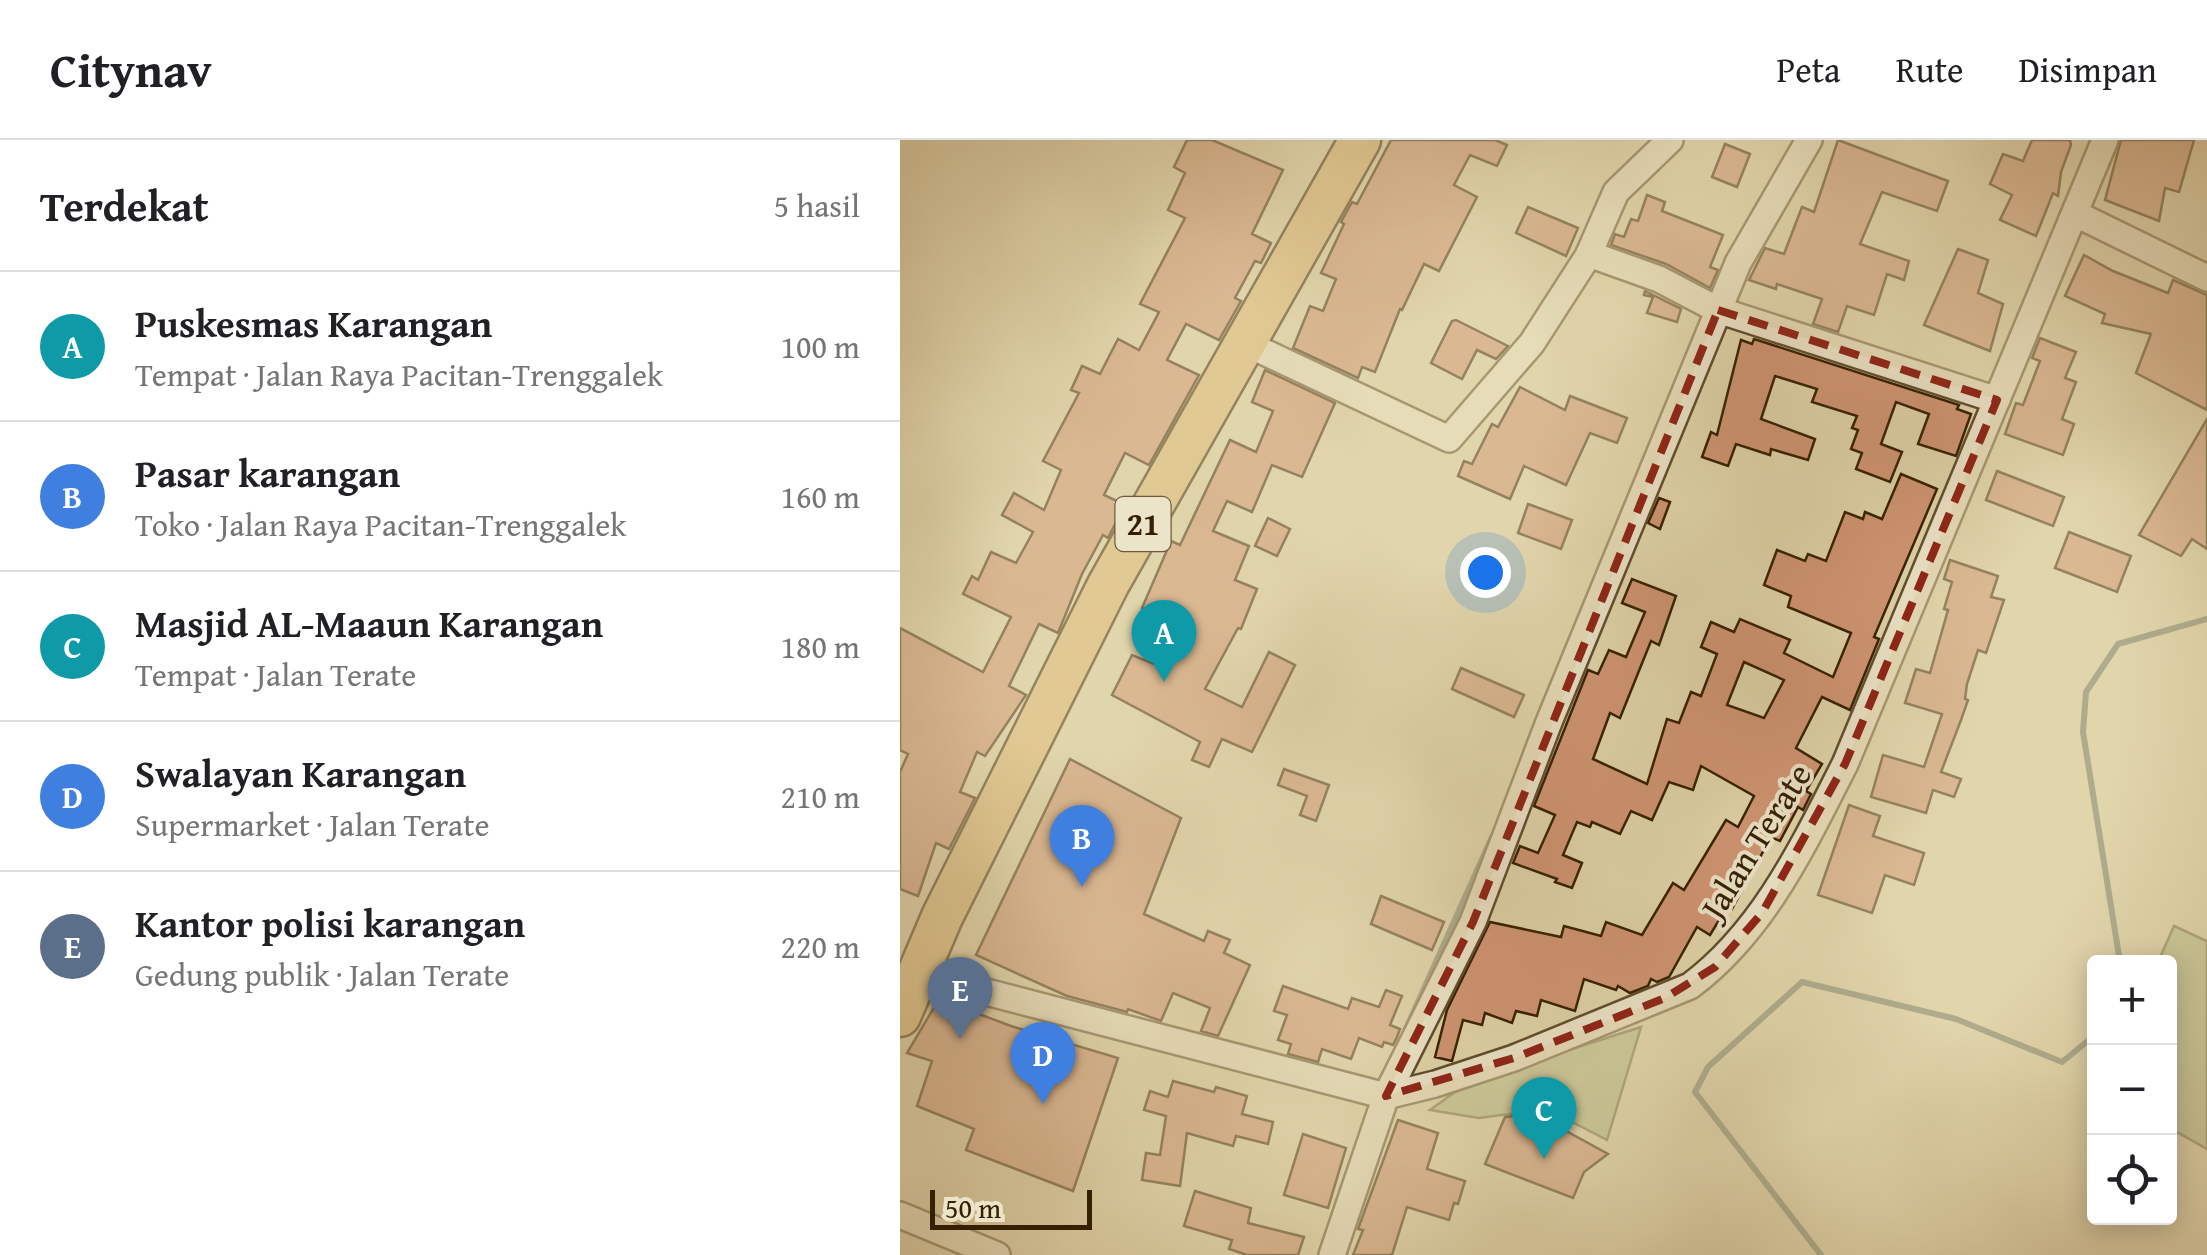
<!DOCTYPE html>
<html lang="id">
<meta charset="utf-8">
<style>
body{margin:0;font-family:"Gentium Book Plus",serif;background:#f2f2f2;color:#202124}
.controls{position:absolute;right:30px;bottom:30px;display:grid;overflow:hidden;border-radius:10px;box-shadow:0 5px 25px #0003}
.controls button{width:90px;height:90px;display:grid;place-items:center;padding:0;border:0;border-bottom:2px solid #e0e0e0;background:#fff;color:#202124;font:50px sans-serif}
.scale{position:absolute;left:30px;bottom:25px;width:162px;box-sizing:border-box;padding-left:10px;border:5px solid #352001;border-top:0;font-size:28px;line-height:35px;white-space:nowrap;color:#352001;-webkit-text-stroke:8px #ece4c8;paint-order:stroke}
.you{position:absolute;left:585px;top:432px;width:35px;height:35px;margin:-25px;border:8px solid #fff;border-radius:50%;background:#1a73e8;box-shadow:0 0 0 15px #1a73e833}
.badge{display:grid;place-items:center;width:65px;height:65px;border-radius:50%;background:#8f2418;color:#fff;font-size:32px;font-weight:700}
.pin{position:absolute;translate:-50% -82px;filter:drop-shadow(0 2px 5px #0008)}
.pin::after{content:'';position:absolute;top:52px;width:35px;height:30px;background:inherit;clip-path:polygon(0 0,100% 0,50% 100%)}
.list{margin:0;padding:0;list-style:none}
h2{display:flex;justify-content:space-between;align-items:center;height:130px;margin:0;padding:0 40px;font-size:42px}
h2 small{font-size:32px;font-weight:400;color:#757577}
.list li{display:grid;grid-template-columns:65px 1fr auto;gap:30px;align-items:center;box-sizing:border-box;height:150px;padding:0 40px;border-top:2px solid #e0e0e0}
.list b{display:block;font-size:38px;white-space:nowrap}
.list p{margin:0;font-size:32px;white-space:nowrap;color:#757577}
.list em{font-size:32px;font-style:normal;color:#757577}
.icon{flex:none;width:55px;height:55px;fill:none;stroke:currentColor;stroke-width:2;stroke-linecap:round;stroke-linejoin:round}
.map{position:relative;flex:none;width:1307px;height:1115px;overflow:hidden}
header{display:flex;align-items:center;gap:60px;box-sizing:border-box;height:140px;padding:0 50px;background:#fff;border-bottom:2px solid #e0e0e0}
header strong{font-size:48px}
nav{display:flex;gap:55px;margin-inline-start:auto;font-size:35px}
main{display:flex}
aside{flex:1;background:#fff}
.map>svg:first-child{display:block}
.green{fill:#b4bd88;stroke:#746e44;stroke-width:2.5}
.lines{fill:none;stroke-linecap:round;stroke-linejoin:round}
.stream{stroke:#6f7b69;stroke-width:6}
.building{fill:#d09574;stroke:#352001;stroke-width:2.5;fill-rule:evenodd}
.minor-casing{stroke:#604d2c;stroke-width:30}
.trunk-casing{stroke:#352001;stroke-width:45}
.minor{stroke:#ece4c8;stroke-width:25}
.trunk{stroke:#e0ba76;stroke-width:40}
.marked{fill:none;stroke:#8f2418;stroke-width:8;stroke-dasharray:20 12;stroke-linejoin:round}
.labels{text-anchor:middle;stroke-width:8;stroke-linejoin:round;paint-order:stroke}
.shield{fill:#ece4c8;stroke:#6c5b3d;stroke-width:2.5}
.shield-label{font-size:32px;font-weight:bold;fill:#352001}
.street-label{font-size:35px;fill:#352001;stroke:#ece4c8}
</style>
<header>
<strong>Citynav</strong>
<nav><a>Peta</a><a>Rute</a><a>Disimpan</a></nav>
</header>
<main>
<aside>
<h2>Terdekat<small>5 hasil</small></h2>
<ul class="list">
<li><span class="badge" style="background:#0f9aa8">A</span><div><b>Puskesmas Karangan</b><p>Tempat · Jalan Raya Pacitan-Trenggalek</p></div><em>100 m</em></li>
<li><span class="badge" style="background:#3f7fe0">B</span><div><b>Pasar karangan</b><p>Toko · Jalan Raya Pacitan-Trenggalek</p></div><em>160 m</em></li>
<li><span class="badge" style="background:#0f9aa8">C</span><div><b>Masjid AL-Maaun Karangan</b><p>Tempat · Jalan Terate</p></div><em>180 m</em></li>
<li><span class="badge" style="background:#3f7fe0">D</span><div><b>Swalayan Karangan</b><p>Supermarket · Jalan Terate</p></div><em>210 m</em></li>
<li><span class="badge" style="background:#5c6f8a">E</span><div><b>Kantor polisi karangan</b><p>Gedung publik · Jalan Terate</p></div><em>220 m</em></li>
</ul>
</aside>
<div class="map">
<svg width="1307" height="1115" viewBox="0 0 1307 1115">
<rect width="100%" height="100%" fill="#e1d5ab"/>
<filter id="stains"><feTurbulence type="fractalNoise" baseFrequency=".002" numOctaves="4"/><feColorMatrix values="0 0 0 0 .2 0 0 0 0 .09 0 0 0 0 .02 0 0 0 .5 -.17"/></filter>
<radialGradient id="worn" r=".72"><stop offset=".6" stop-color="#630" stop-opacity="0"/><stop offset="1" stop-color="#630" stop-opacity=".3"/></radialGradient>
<g class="green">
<path d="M1274 786 1307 801V1009L1270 988V822H1258Z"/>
<path d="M741 887 707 1000 647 969 579 978 530 970 569 942Z"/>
</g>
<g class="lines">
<g class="stream">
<path d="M1220 822 1183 592 1186 552 1218 504 1307 479"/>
<path d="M505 891 592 697"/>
<path d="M921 1115 795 952 808 927 902 842 1056 879 1162 922 1194 896"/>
</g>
</g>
<g class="building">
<path d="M287 0H312L383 30 352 94 371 103 361 123 355 121 335 158 341 161 319 200 286 184 267 220 299 235 249 325 225 313 204 355 221 363 217 380 208 398 203 395 182 434 158 493 139 484 109 546 126 555 85 616 77 612 60 652 75 658 49 709 36 703 18 756 0 749V632L8 614 0 610V488L83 532 111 477 63 454 72 436 78 440 91 412 116 423 133 392 102 375 114 353 144 370 161 330 143 321 179 253 171 250 182 226 200 234 218 199 239 210 259 172 240 164 285 78 268 70 285 33 274 27Z"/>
<path d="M491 0H595L607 5 597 26 570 15 554 45 577 57 539 131 524 124 502 170 500 169 475 232 462 227 458 238 393 208 410 166 423 171 436 139 421 133 444 84 441 82 452 62 457 64Z"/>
<path d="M938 0 1048 41 1037 71 982 52 960 104 1009 121 1004 140 987 134 974 175 947 166 938 192 913 184 922 159 877 144 876 149 849 140 865 108 884 114 902 67 914 72Z"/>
<path d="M1132 0H1170L1171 5 1161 32 1158 56 1153 53 1136 96 1100 80 1112 55 1090 44 1103 14 1123 21Z"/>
<path d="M1221 0H1294L1279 52 1265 48 1259 81 1205 60Z"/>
<path d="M825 4 850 14 837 47 812 37Z"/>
<path d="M747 55 765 62 762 71 823 95 810 127 818 130 810 148 766 124 711 105 715 94 724 97 731 79 738 81Z"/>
<path d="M628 67 678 88 666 116 616 93Z"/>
<path d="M1058 109 1088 120 1078 153 1103 164 1090 211 1024 185Z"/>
<path d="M1184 115 1213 131 1268 153 1273 140 1307 155V270L1236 233 1251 194 1202 183 1205 174 1165 156Z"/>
<path d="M745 151 781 169 777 182 747 173 753 157 744 155Z"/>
<path d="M556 180 608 206 596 219 577 210 562 239 531 223 552 181Z"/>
<path d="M1140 198 1176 212 1165 238 1176 242 1162 279 1174 284 1163 315 1105 294 1116 263 1123 265 1140 221 1132 218Z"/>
<path d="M854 199 1059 265 1057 269 1071 274 1056 316 1018 304 1029 274 996 262 981 304 1002 312 990 342 956 329 962 313 951 309 958 290 952 288 957 276 912 262 917 249 875 236 861 279 915 299 908 320 871 309 870 315 836 304 828 326 802 317 811 292 817 295 841 200 852 204Z"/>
<path d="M365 230 435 263 402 337 372 325 352 372 327 361 313 391 349 406 335 440 357 449 341 489 338 488 305 549 342 567 369 512 395 525 352 612 322 599 309 627 292 620 300 602 212 555 232 515 264 528 287 485 242 468 271 401 280 405 330 300 356 312 373 271 352 262Z"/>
<path d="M620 247 665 270 670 256 727 278 717 303 690 293 666 345 624 326 610 359 558 336 564 321 572 324 592 284 598 287Z"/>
<path d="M1307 279V409L1292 399 1281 416 1239 395Z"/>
<path d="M1097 331 1164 357 1153 386 1086 360Z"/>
<path d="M1001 334 1037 349 974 497 979 499 950 570 922 557 896 608 922 624 906 651 911 654 903 670 898 667 880 701 871 697 832 769 827 767 810 795 797 787 769 837 757 842 751 839 748 846 730 853 718 846 716 850 684 839 675 871 641 860 637 876 616 871 612 883 585 873 582 885 563 880 552 921 535 917 547 870 590 782 661 797 664 786 701 796 706 782 742 795 773 743 784 750 826 680 838 687 854 656 801 626 793 650 769 642 752 680 731 671 720 694 692 682 690 687 677 682 663 715 682 723 672 748 655 742 657 739 613 723 620 706 638 713 655 675 634 666 688 530 698 534 709 510 726 517 745 472 722 463 732 439 776 456 759 505 751 501 720 578 710 573 693 619 747 644 767 579 779 583 791 552 801 556 817 514 801 507 811 482 834 492 840 479 890 500 884 513 933 537 951 493 888 467 891 456 864 445 877 410 905 421 908 414 926 421 945 372 963 379 965 372 982 379ZM844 522 884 540 864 578 827 565Z"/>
<path d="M759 358 770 362 760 389 748 383Z"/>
<path d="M628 364 672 380 661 409 618 393Z"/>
<path d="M368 378 390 389 377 416 355 406Z"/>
<path d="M1169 392 1231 416 1217 452 1155 428Z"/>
<path d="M1050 420 1098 436 1091 457 1104 460 1086 513 1078 510 1067 544 1065 559 1068 560 1061 580 1041 632 1061 639 1054 657 1033 650 1026 673 971 657 983 615 1024 627 1042 574 1005 563 1016 529 1030 533 1048 470 1044 469 1052 442 1044 439Z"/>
<path d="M561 528 624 555 614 577 552 549Z"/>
<path d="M170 619 281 678 244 774 304 801 308 791 330 800 324 813 350 825 318 896 301 891 310 868 273 853 261 881 228 869 227 872 167 856 76 815Z"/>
<path d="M384 629 429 645 416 681 400 675 407 656 378 645Z"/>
<path d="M949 665 980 676 973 696 1024 713 1014 745 985 735 972 773 918 755Z"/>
<path d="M481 756 544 782 532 810 471 784Z"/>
<path d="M383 846 448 869 452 858 479 867 486 850 502 856 490 885 500 889 497 897 493 905 484 902 482 907 459 898 451 919 422 909 418 922 388 914 391 904 378 900 387 875 374 871Z"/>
<path d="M39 859 111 886 218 918 173 1051 66 1010 74 989 17 966 32 921 7 913Z"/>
<path d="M273 941 314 952 316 947 347 956 342 974 373 982 368 1004 336 996 333 1006 287 993 280 1046 242 1040 246 1013 260 1015 266 976 244 970 250 951 268 957Z"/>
<path d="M635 974 708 1014 684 1032 673 1058 585 1024 605 977Z"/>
<path d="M498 980 538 993 527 1029 565 1041 558 1064 554 1063 549 1080 507 1067 492 1115H453L463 1090 458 1089Z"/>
<path d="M403 994 446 1008 428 1068 384 1055Z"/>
<path d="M295 1051 351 1068 348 1083 404 1097 398 1115H347L329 1109 332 1100 284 1086Z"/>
</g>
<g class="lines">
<g class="minor-casing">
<g id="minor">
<path d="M1176 74 1307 138"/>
<path d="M689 114 759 139 818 170 1097 260"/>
<path d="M345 203 549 299 632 203 688 116 716 52 770 0"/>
<path d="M17 834 486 956 535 944 614 918 790 846C864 791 904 704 945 624L1205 0"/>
<path d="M0 1075 97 1115"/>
<path d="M432 1115 486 956 573 782 649 582 838 123 909 0"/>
</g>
</g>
<g class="trunk-casing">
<path id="trunk" d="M0 876 42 777 208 445 460 0"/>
</g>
<use href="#minor" class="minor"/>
<use href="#trunk" class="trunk"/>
</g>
<path d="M0 0H1307V1115H0ZM818 170 1097 260 945 624 862 773 815 827 765 858 614 918 486 956 573 782Z" fill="#e1d5ab" fill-opacity=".55" fill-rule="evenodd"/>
<path class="marked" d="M818 170 1097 260 945 624 862 773 815 827 765 858 614 918 486 956 573 782Z"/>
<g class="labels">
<rect class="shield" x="215.5" y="357" width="55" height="54" rx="8"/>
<g class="shield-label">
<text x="243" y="395">21</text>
</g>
<g class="street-label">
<text transform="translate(856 701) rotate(-58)" y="12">Jalan Terate</text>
</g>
</g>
<rect width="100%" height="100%" filter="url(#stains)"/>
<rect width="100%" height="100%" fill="url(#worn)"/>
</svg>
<div class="controls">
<button>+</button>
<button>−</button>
<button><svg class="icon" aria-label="locate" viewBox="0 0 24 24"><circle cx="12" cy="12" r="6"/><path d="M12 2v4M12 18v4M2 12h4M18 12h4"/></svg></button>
</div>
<div class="scale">50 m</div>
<div class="you"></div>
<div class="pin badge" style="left:264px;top:542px;background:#0f9aa8">A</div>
<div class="pin badge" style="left:182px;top:747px;background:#3f7fe0">B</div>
<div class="pin badge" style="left:644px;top:1019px;background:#0f9aa8">C</div>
<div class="pin badge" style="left:143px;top:964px;background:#3f7fe0">D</div>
<div class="pin badge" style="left:60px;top:899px;background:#5c6f8a">E</div>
</div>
</main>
